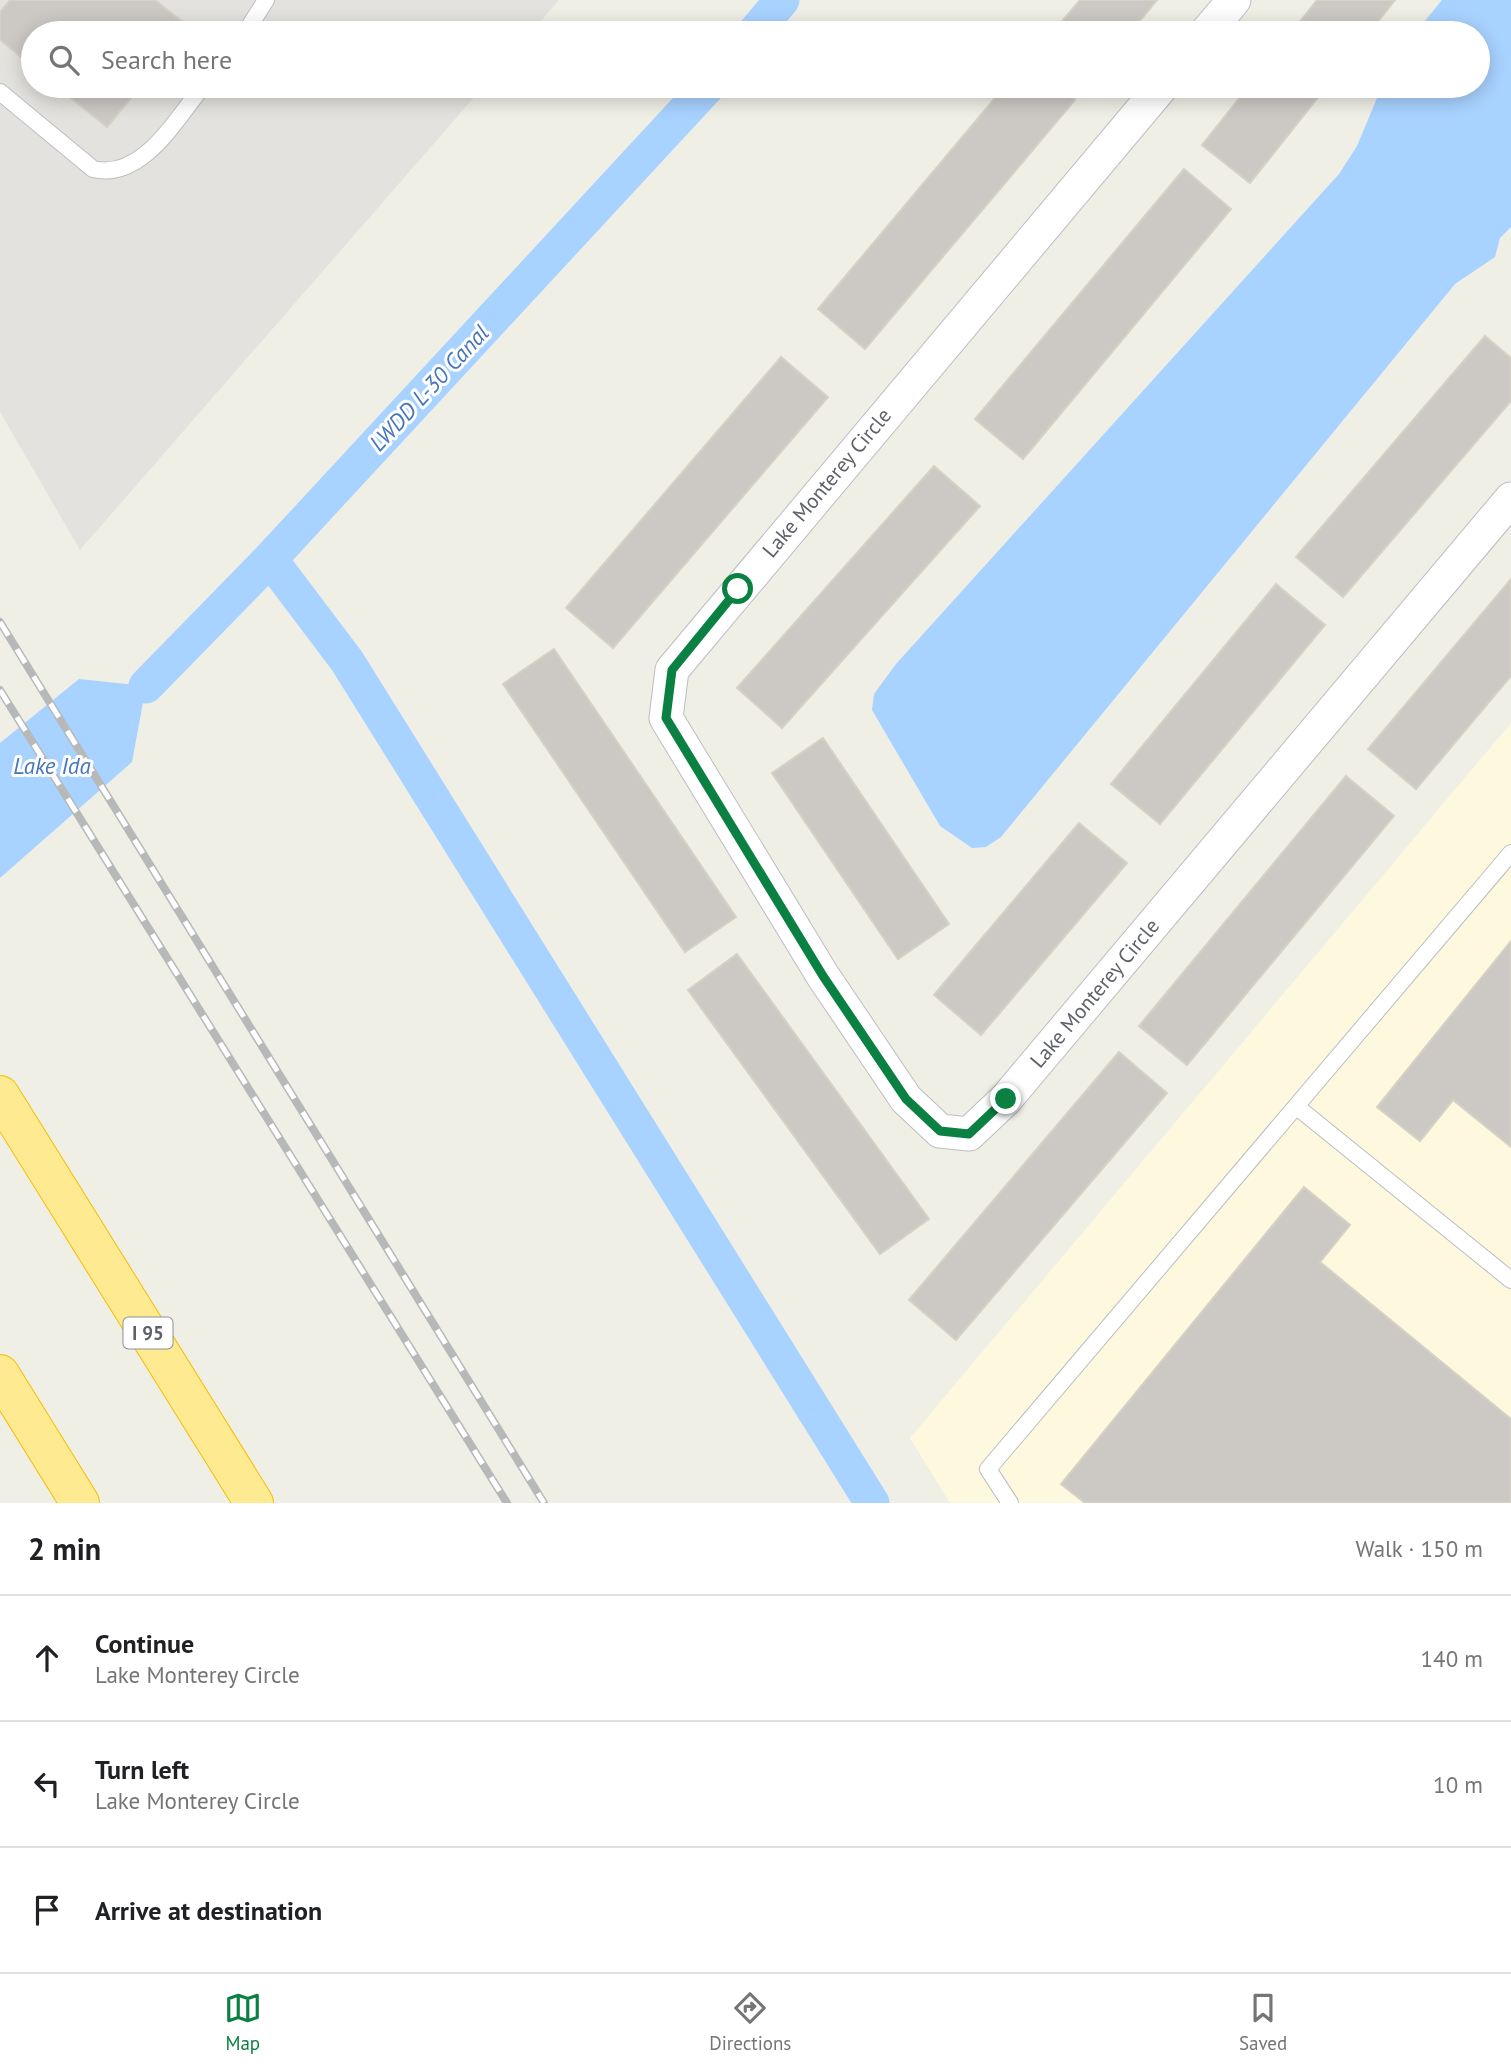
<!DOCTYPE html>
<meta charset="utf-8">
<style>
body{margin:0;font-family:"PT Sans",sans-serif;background:#f6f6f6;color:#202124}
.stop{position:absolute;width:21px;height:21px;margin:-16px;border:5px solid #0b8043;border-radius:50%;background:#fff}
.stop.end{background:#0b8043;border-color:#fff;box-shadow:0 2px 7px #0008}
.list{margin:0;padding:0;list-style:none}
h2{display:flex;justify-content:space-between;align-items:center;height:91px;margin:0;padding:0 28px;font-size:30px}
h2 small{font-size:23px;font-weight:400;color:#757577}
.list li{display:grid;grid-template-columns:46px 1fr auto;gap:21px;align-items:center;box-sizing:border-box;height:126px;padding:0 28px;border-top:2px solid #e0e0e0}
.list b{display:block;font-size:26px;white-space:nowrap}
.list p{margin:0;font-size:23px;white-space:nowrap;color:#757577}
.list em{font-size:23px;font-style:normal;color:#757577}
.icon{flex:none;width:38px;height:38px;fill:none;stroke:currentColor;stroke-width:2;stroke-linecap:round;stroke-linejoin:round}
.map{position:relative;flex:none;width:1511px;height:1503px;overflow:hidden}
.search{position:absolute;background:#fff;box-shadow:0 4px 18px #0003;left:21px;right:21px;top:21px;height:77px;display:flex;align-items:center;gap:18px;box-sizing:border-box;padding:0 24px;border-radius:38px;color:#757577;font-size:26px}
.sheet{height:469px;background:#fff}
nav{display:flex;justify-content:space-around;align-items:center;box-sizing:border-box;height:98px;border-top:2px solid #e0e0e0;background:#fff;font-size:19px;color:#757577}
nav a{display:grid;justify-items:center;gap:4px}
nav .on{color:#0b8043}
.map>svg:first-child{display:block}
.commercial{fill:#fef9de}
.industrial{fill:#e4e2de}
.water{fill:#a8d2ff}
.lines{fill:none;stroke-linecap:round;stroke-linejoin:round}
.canal{stroke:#a8d2ff;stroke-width:35}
.building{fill:#ccc9c4;stroke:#d5d1c5;stroke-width:2}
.service-casing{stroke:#bbbdc2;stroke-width:18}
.minor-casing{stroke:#bbbdc2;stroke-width:35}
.motorway-casing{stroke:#f6bd01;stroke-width:40}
.service{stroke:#fff;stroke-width:16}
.minor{stroke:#fff;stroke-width:33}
.motorway{stroke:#fdea91;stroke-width:38}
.rail-casing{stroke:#b7b8b8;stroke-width:8}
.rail{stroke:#fff;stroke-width:5;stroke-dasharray:16;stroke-linecap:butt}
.route{stroke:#0b8043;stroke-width:9}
.labels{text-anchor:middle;stroke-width:6;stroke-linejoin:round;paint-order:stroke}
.shield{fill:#fff;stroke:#8e9095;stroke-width:2}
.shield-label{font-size:19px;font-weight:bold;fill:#5e6167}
.street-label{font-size:21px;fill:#5e6167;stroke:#fff}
.water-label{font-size:23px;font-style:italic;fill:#4676bb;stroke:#fff}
</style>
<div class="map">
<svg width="1511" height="1503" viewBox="0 0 1511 1503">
<rect width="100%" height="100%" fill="#f0efe6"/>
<path class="commercial" d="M1511 723V1503H950L910 1438Z"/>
<path class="industrial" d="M0 0H559L530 33H33V86H484L80 550 0 412Z"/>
<g class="water">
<path d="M1442 0H1511V227L1500 238 1495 257 1455 284 1001 837 986 847 972 848 940 826 872 710 874 694 896 664 1339 174 1357 146 1382 86H1478V33H1415Z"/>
<path d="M79 679 146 686 132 762 0 878V743Z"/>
</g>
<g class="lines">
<g class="canal">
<path d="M754 33 782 0"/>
<path d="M270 559 347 661 872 1503"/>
<path d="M146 686 270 559 708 86"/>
</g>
</g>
<g class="building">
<path d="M10 0H155L189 27 184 33H33V67L0 40V12Z"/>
<path d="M1080 0H1157L1130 33H1052Z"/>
<path d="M1317 0H1395L1369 33H1291Z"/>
<path d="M56 86H141L107 127Z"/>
<path d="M1005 86H1058L1075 100 865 349 818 309Z"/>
<path d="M1249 86H1327L1250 183 1202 145Z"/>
<path d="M1184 169 1231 209 1023 459 975 419Z"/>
<path d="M1485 336 1511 358V401L1343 597 1296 557Z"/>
<path d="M781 357 828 397 613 648 566 608Z"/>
<path d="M934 466 980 506 782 728 737 688Z"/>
<path d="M1511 579V676L1416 789 1368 749Z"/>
<path d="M1276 584 1325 625 1160 824 1111 784Z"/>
<path d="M554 649 736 917 685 952 503 684Z"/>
<path d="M823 738 949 924 898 959 772 773Z"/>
<path d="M1346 776 1394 816 1187 1065 1139 1026Z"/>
<path d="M1079 823 1127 863 981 1035 934 995Z"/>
<path d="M1511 941V1147L1453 1100 1420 1141 1377 1107Z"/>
<path d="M737 954 929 1219 880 1254 688 990Z"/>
<path d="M1119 1052 1167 1093 956 1340 909 1300Z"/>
<path d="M1304 1187 1350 1225 1320 1262 1511 1419V1503H1085L1061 1484Z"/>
</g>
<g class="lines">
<g class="service-casing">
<g id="service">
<path d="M245 33 266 0"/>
<path d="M0 92 93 169C142 181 176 119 203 86"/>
<path d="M1297 1107 1511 1280"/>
<path d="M1010 1503 988 1469 1511 853"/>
</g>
</g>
<g class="minor-casing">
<g id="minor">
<path d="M1206 33 1234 0"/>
<path id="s1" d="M1162 86 672 670 666 718 823 976 906 1099 940 1131 969 1134 1006 1099 1511 499"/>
</g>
</g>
<g class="motorway-casing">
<g id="motorway">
<path d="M0 1095 254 1503"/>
<path d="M0 1374 80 1503"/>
</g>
</g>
<use href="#service" class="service"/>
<use href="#minor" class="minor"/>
<use href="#motorway" class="motorway"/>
<g class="rail-casing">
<g id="rail">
<path d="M0 622 544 1503"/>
<path d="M0 690 507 1503"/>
</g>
</g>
<use href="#rail" class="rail"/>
</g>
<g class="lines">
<path class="route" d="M738 589 672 670 666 718 823 976 906 1099 940 1131 969 1134 1006 1099"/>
</g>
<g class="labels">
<rect class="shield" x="123.5" y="1317.5" width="49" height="31" rx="5"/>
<g class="shield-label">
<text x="148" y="1340">I 95</text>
</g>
<g class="street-label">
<text transform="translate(827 483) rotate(-50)" y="7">Lake Monterey Circle</text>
<text dy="7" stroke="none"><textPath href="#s1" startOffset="1526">Lake Monterey Circle</textPath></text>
</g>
<g class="water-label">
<text transform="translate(429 388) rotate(-47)" y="8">LWDD L-30 Canal</text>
<text x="52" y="774">Lake Ida</text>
</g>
</g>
</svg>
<div class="stop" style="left:738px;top:589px"></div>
<div class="stop end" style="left:1006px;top:1099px"></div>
<div class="search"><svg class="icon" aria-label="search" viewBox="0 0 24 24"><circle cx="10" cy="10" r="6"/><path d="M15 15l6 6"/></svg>Search here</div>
</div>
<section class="sheet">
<h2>2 min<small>Walk · 150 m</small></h2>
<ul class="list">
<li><svg class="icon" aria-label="ahead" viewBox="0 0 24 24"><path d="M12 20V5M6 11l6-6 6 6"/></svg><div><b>Continue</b><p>Lake Monterey Circle</p></div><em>140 m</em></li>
<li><svg class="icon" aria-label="left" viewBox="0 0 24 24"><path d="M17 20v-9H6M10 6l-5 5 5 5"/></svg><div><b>Turn left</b><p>Lake Monterey Circle</p></div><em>10 m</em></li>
<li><svg class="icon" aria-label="arrive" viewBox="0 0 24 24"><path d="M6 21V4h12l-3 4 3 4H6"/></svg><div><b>Arrive at destination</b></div></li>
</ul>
</section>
<nav>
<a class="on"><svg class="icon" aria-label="map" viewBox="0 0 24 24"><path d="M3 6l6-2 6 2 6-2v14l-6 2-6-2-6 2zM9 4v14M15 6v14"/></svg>Map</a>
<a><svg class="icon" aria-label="directions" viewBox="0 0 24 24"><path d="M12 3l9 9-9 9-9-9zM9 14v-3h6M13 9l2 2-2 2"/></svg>Directions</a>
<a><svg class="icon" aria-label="saved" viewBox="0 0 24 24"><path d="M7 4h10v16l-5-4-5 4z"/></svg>Saved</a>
</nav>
